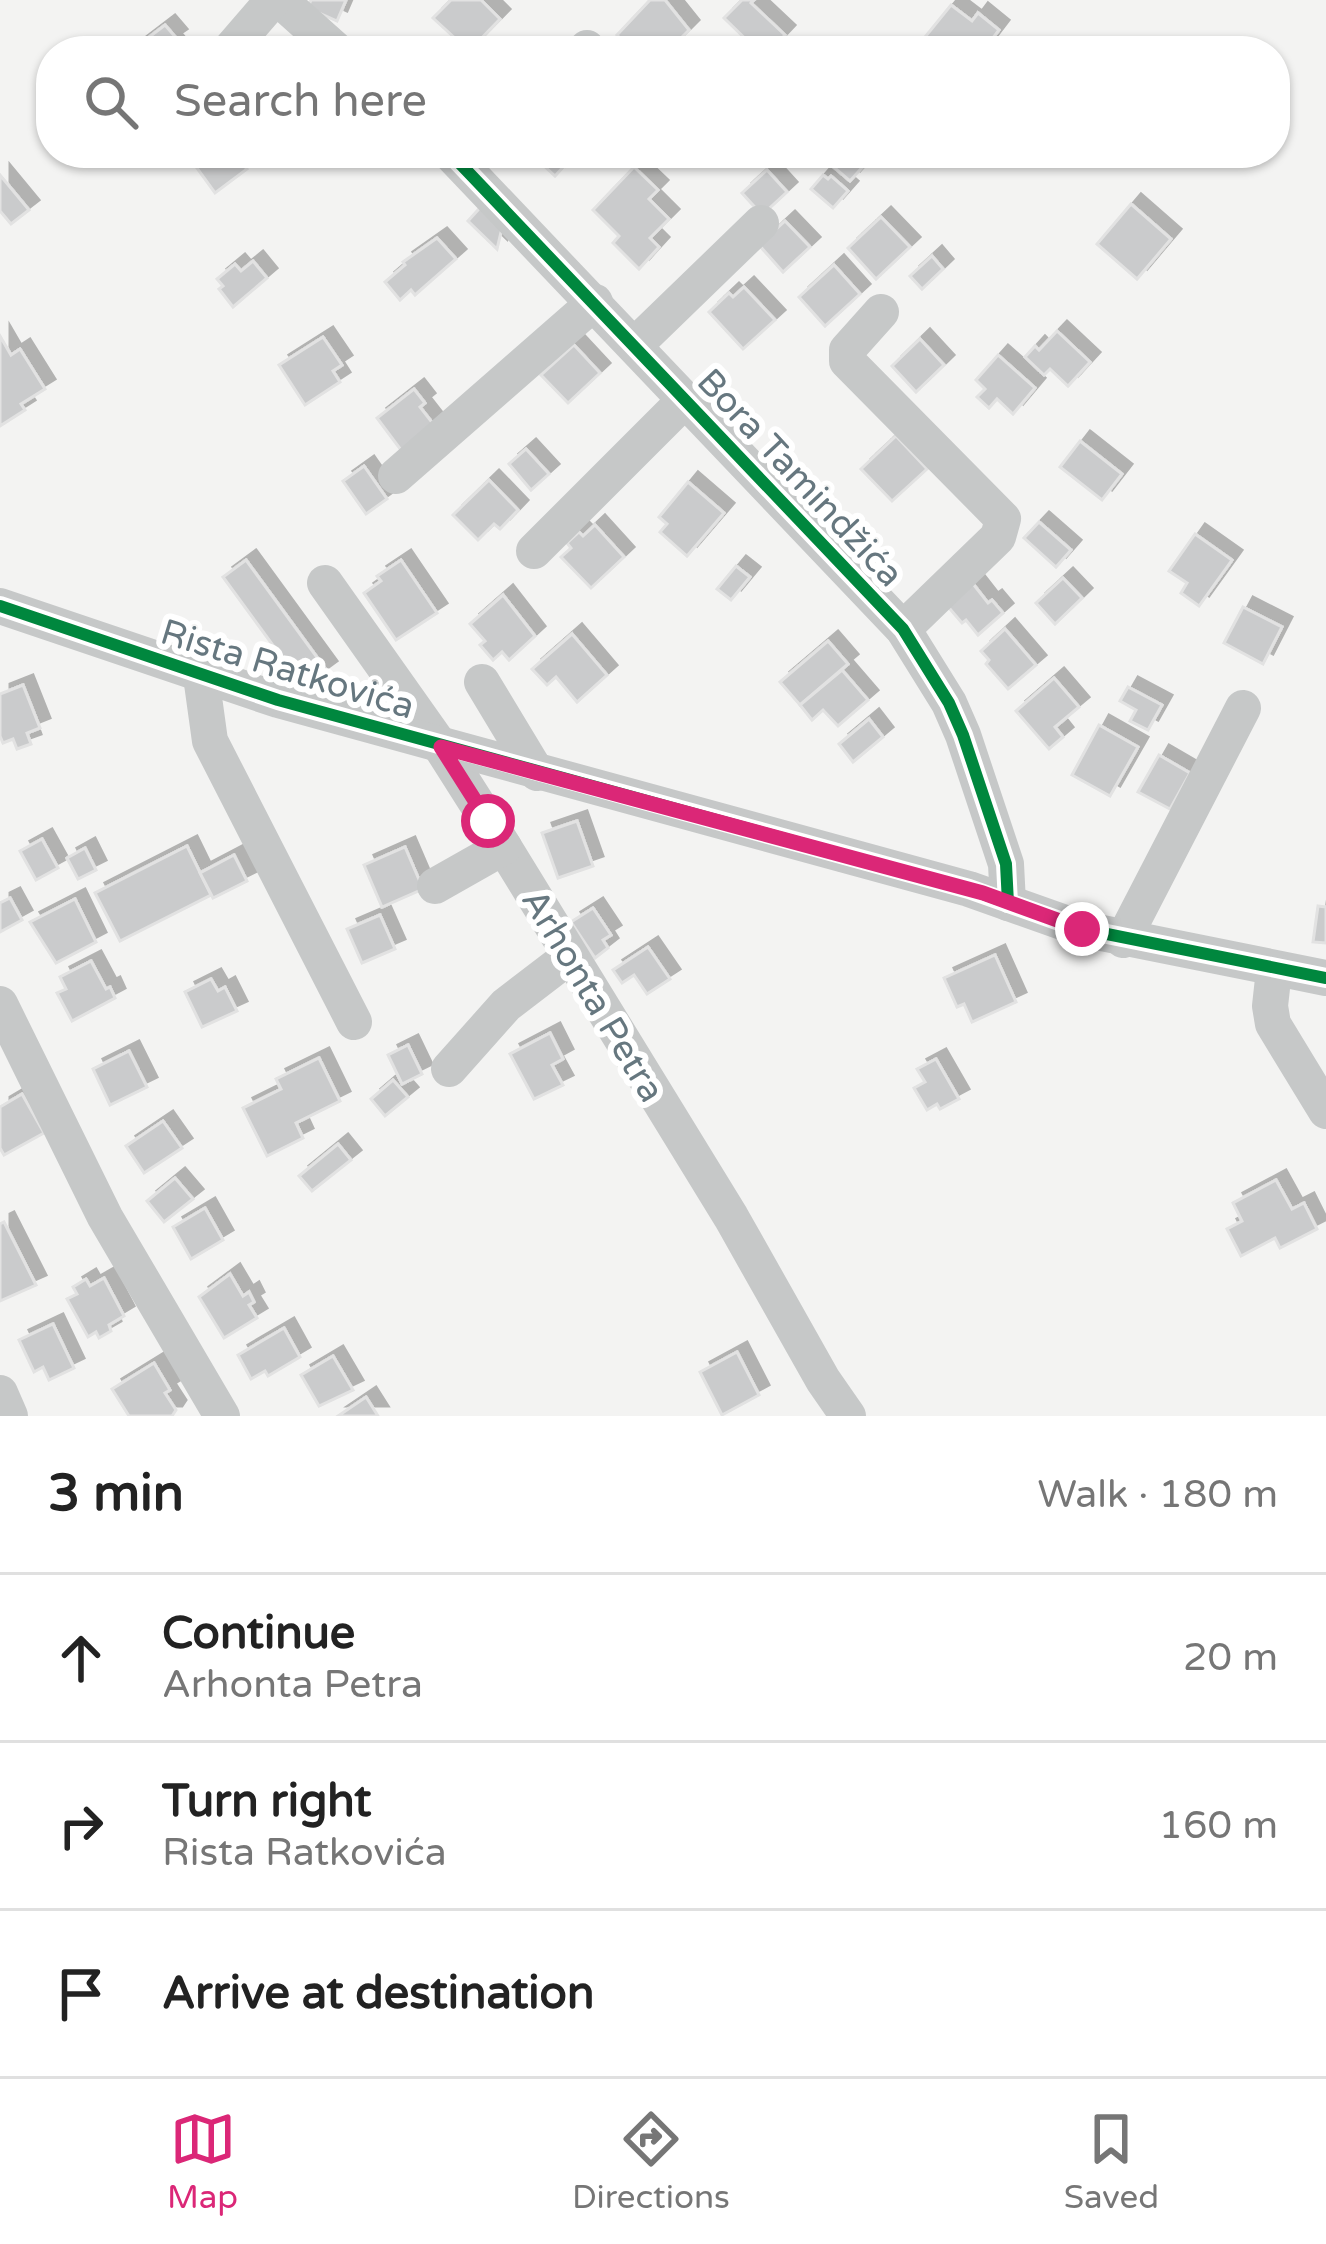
<!DOCTYPE html>
<meta charset="utf-8">
<style>
body{margin:0;font-family:"Varela Round",sans-serif;background:#f2f2f2;color:#222}
.stop{position:absolute;width:36px;height:36px;margin:-27px;border:9px solid #db2777;border-radius:50%;background:#fff}
.stop.end{background:#db2777;border-color:#fff;box-shadow:0 3px 12px #0008}
.list{margin:0;padding:0;list-style:none}
h2{display:flex;justify-content:space-between;align-items:center;height:156px;margin:0;padding:0 48px;font-size:51px}
h2 small{font-size:39px;font-weight:400;color:#767676}
.list li{display:grid;grid-template-columns:78px 1fr auto;gap:36px;align-items:center;box-sizing:border-box;height:168px;padding:0 48px;border-top:3px solid #e0e0e0}
.list b{display:block;font-size:45px;white-space:nowrap}
.list p{margin:0;font-size:39px;white-space:nowrap;color:#767676}
.list em{font-size:39px;font-style:normal;color:#767676}
.icon{flex:none;width:66px;height:66px;fill:none;stroke:currentColor;stroke-width:2;stroke-linecap:round;stroke-linejoin:round}
.map{position:relative;flex:none;width:1326px;height:1416px;overflow:hidden}
.search{position:absolute;background:#fff;box-shadow:0 3px 9px #0004;left:36px;right:36px;top:36px;height:132px;display:flex;align-items:center;gap:30px;box-sizing:border-box;padding:0 42px;border-radius:48px;color:#767676;font-size:45px}
.sheet{height:660px;background:#fff}
nav{display:flex;justify-content:space-around;align-items:center;box-sizing:border-box;height:168px;border-top:3px solid #e0e0e0;background:#fff;font-size:33px;color:#767676}
nav a{display:grid;justify-items:center;gap:6px}
nav .on{color:#db2777}
.map>svg:first-child{display:block}
.building{fill:#cacbcc;stroke:#e2e2e2;stroke-width:3;filter:url(#shadow)}
.lines{fill:none;stroke-linecap:round;stroke-linejoin:round}
.minor{stroke:#c6c8c8;stroke-width:36}
.cycleway-casing{stroke:#fff;stroke-width:20}
.cycleway{stroke:#00873e;stroke-width:12}
.route{stroke:#db2777;stroke-width:15}
.labels{text-anchor:middle;stroke-width:12;stroke-linejoin:round;paint-order:stroke}
.street-label{font-size:36px;fill:#66777f;stroke:#fff}
</style>
<div class="map">
<svg width="1326" height="1416" viewBox="0 0 1326 1416">
<defs>
<filter id="shadow"><feDropShadow dx="10" dy="-10" stdDeviation="0" flood-color="#0004"/></filter>
</defs>
<rect width="100%" height="100%" fill="#f3f3f2"/>
<g class="building">
<path d="M311 0H346L337 21 317 12 309 5Z"/>
<path d="M451 0H481L500 19 469 51 433 18Z"/>
<path d="M650 0H665L689 30 668 51H633L617 35Z"/>
<path d="M742 0H754L751 3 785 35 770 51H758L724 18Z"/>
<path d="M951 5 972 21 978 13 999 30 983 51H942L925 37Z"/>
<path d="M165 25 177 39 171 43 178 51H131Z"/>
<path d="M186 153H235L247 169 215 193Z"/>
<path d="M540 153H576L555 176 541 163 546 158Z"/>
<path d="M838 153H875L850 181 829 163Z"/>
<path d="M634 167 658 190 649 199 669 219 650 238 659 247 639 269 613 243 619 236 593 210Z"/>
<path d="M767 170 787 192 762 215 742 193Z"/>
<path d="M0 175 29 210 11 224 0 211Z"/>
<path d="M823 175 828 179 831 176 848 191 833 208 811 189Z"/>
<path d="M488 199 505 215 497 249 468 221Z"/>
<path d="M1131 204 1171 239 1137 279 1097 244Z"/>
<path d="M881 217 910 247 876 279 848 248Z"/>
<path d="M785 221 810 247 783 272 759 245Z"/>
<path d="M437 238 456 259 415 295 411 290 400 300 385 282 405 265 403 262Z"/>
<path d="M932 256 943 269 922 289 910 276Z"/>
<path d="M253 261 267 278 233 307 219 289 223 286 217 279 235 264 241 271Z"/>
<path d="M834 265 860 294 825 326 799 297Z"/>
<path d="M744 287 775 320 743 349 709 312 729 293 733 297Z"/>
<path d="M1057 331 1090 362 1068 386 1050 369 1044 375 1025 357 1035 346 1039 350Z"/>
<path d="M0 336 11 355 20 349 45 389 21 404 25 410 0 426Z"/>
<path d="M323 337 342 365 333 371 340 382 305 405 279 365Z"/>
<path d="M920 339 944 365 916 392 892 366Z"/>
<path d="M574 345 600 373 568 403 541 375Z"/>
<path d="M998 355 1035 388 1013 414 997 399 989 408 977 397 985 389 976 380Z"/>
<path d="M414 389 425 403 420 407 438 430 401 450 377 418Z"/>
<path d="M896 436 927 469 892 501 861 469Z"/>
<path d="M1080 441 1122 474 1102 500 1060 467Z"/>
<path d="M526 449 549 474 531 490 509 464Z"/>
<path d="M364 466 387 499 366 514 343 481Z"/>
<path d="M489 480 518 510 500 529 494 524 478 540 453 515Z"/>
<path d="M688 482 724 513 687 556 660 532 667 524 659 517Z"/>
<path d="M1039 522 1071 550 1056 567 1024 538Z"/>
<path d="M595 525 624 557 591 588 561 557 571 548 567 543 579 532 583 536Z"/>
<path d="M1195 534 1232 560 1199 606 1181 593 1187 583 1169 571Z"/>
<path d="M246 560 327 671 297 693 284 675 291 670 223 577Z"/>
<path d="M401 560 437 613 396 640 364 593 381 581 377 576Z"/>
<path d="M736 566 750 577 731 600 717 589Z"/>
<path d="M1063 578 1082 598 1055 624 1036 603Z"/>
<path d="M970 580 988 603 992 600 1003 613 978 635 966 620 962 623 944 602Z"/>
<path d="M503 595 535 636 509 660 502 652 493 660 480 645 485 641 470 624Z"/>
<path d="M1243 607 1282 627 1263 664 1224 643Z"/>
<path d="M1005 629 1036 665 1008 689 986 664 989 660 981 651Z"/>
<path d="M572 634 607 675 577 702 556 677 547 685 532 669Z"/>
<path d="M828 641 848 664 800 705 780 682Z"/>
<path d="M842 670 868 700 838 726 823 710 812 720 800 705Z"/>
<path d="M1054 678 1079 707 1055 727 1063 737 1049 749 1016 711Z"/>
<path d="M23 685 40 728 27 733 31 744 17 749 13 739 3 743 0 736V694Z"/>
<path d="M1128 687 1162 705 1148 730 1130 721 1136 710 1120 701Z"/>
<path d="M869 719 883 737 853 762 839 744Z"/>
<path d="M1099 725 1138 747 1110 796 1072 775Z"/>
<path d="M1159 755 1190 773 1170 809 1138 792Z"/>
<path d="M577 821 593 866 558 878 542 833Z"/>
<path d="M42 839 58 868 36 880 20 851Z"/>
<path d="M187 846 211 895 120 941 95 893Z"/>
<path d="M405 847 423 889 382 907 364 865Z"/>
<path d="M85 848 96 870 78 879 67 858Z"/>
<path d="M234 855 247 881 213 898 200 873Z"/>
<path d="M10 898 22 920 0 932V903Z"/>
<path d="M75 899 96 942 56 963 30 922Z"/>
<path d="M1318 906 1326 907V943L1313 942Z"/>
<path d="M593 908 611 935 603 940 608 948 595 958 571 922Z"/>
<path d="M380 915 395 949 362 963 347 929Z"/>
<path d="M648 947 670 979 647 994 634 975 622 983 613 970Z"/>
<path d="M995 955 1016 1002 972 1022 964 1004 957 1007 944 978Z"/>
<path d="M91 961 106 989 110 987 115 998 72 1021 57 993 66 989 60 977Z"/>
<path d="M211 979 218 991 225 987 237 1011 202 1027 185 992Z"/>
<path d="M550 1033 563 1059 552 1065 563 1085 534 1099 510 1054Z"/>
<path d="M408 1045 422 1074 402 1084 388 1055Z"/>
<path d="M129 1051 147 1087 110 1105 93 1069Z"/>
<path d="M319 1058 340 1101 296 1123 303 1138 267 1156 243 1108 281 1089 276 1079Z"/>
<path d="M936 1059 959 1099 940 1109 937 1104 927 1110 914 1088 925 1082 917 1069Z"/>
<path d="M393 1080 408 1097 385 1116 371 1099Z"/>
<path d="M22 1094 44 1133 4 1155 0 1148V1107Z"/>
<path d="M163 1121 182 1148 144 1173 126 1146Z"/>
<path d="M338 1144 351 1160 312 1191 299 1176Z"/>
<path d="M175 1178 193 1199 164 1222 147 1201Z"/>
<path d="M1276 1180 1292 1209 1304 1203 1317 1229 1280 1248 1275 1238 1241 1256 1227 1229 1242 1221 1233 1203Z"/>
<path d="M205 1208 223 1240 191 1259 173 1227Z"/>
<path d="M4 1222 36 1285 0 1301V1224Z"/>
<path d="M230 1274 243 1296 249 1292 254 1302 249 1305 257 1318 224 1338 199 1297Z"/>
<path d="M104 1278 124 1316 109 1325 111 1331 99 1338 96 1332 88 1337 67 1299 77 1294 73 1287 86 1279 90 1286Z"/>
<path d="M53 1324 74 1368 49 1380 43 1367 34 1372 19 1340Z"/>
<path d="M284 1328 300 1357 268 1376 265 1371 251 1379 238 1355Z"/>
<path d="M737 1352 759 1395 722 1415 700 1372Z"/>
<path d="M333 1356 353 1390 319 1406 301 1375Z"/>
<path d="M154 1363 170 1390 165 1393 176 1410 172 1416H129L112 1389Z"/>
<path d="M366 1397 378 1416H338Z"/>
</g>
<g class="lines">
<g class="minor">
<path d="M280 0 337 51"/>
<path d="M229 51 273 0"/>
<path d="M584 51 587 48"/>
<path d="M450 153 903 629 949 703 963 735 1006 864 1008 903"/>
<path d="M881 312 847 350V361L1003 519 998 537 903 629"/>
<path d="M635 345 761 223"/>
<path d="M396 476 595 302"/>
<path d="M534 551 686 399"/>
<path d="M325 583 441 747 488 821 731 1217 823 1380 848 1416"/>
<path d="M0 606 278 700 969 889 1082 929 1326 978"/>
<path d="M201 676 210 741 354 1022"/>
<path d="M482 682 537 773"/>
<path d="M435 886 504 847"/>
<path d="M1123 940 1243 708"/>
<path d="M1274 970 1270 1006 1273 1024 1326 1111"/>
<path d="M0 1004 105 1217 222 1416"/>
<path d="M449 1069 506 1005 570 956"/>
<path d="M0 1393 10 1416"/>
</g>
<g class="cycleway-casing">
<g id="cycleway">
<path d="M450 153 903 629 949 703 963 735 1006 864 1008 903"/>
<path d="M0 606 278 700 969 889 1082 929 1326 978"/>
</g>
</g>
<use href="#cycleway" class="cycleway"/>
</g>
<g class="lines">
<path class="route" d="M488 821 441 747 983 893 1082 929"/>
</g>
<g class="labels">
<g class="street-label">
<text transform="translate(801 477) rotate(47)" y="13">Bora Tamindžića</text>
<text transform="translate(288 668) rotate(17)" y="13">Rista Ratkovića</text>
<text transform="translate(594 995) rotate(59)" y="13">Arhonta Petra</text>
</g>
</g>
</svg>
<div class="stop" style="left:488px;top:821px"></div>
<div class="stop end" style="left:1082px;top:929px"></div>
<div class="search"><svg class="icon" aria-label="search" viewBox="0 0 24 24"><circle cx="10" cy="10" r="6"/><path d="M15 15l6 6"/></svg>Search here</div>
</div>
<section class="sheet">
<h2>3 min<small>Walk · 180 m</small></h2>
<ul class="list">
<li><svg class="icon" aria-label="ahead" viewBox="0 0 24 24"><path d="M12 20V5M6 11l6-6 6 6"/></svg><div><b>Continue</b><p>Arhonta Petra</p></div><em>20 m</em></li>
<li><svg class="icon" aria-label="right" viewBox="0 0 24 24"><path d="M7 20v-9h11M14 6l5 5-5 5"/></svg><div><b>Turn right</b><p>Rista Ratkovića</p></div><em>160 m</em></li>
<li><svg class="icon" aria-label="arrive" viewBox="0 0 24 24"><path d="M6 21V4h12l-3 4 3 4H6"/></svg><div><b>Arrive at destination</b></div></li>
</ul>
</section>
<nav>
<a class="on"><svg class="icon" aria-label="map" viewBox="0 0 24 24"><path d="M3 6l6-2 6 2 6-2v14l-6 2-6-2-6 2zM9 4v14M15 6v14"/></svg>Map</a>
<a><svg class="icon" aria-label="directions" viewBox="0 0 24 24"><path d="M12 3l9 9-9 9-9-9zM9 14v-3h6M13 9l2 2-2 2"/></svg>Directions</a>
<a><svg class="icon" aria-label="saved" viewBox="0 0 24 24"><path d="M7 4h10v16l-5-4-5 4z"/></svg>Saved</a>
</nav>
